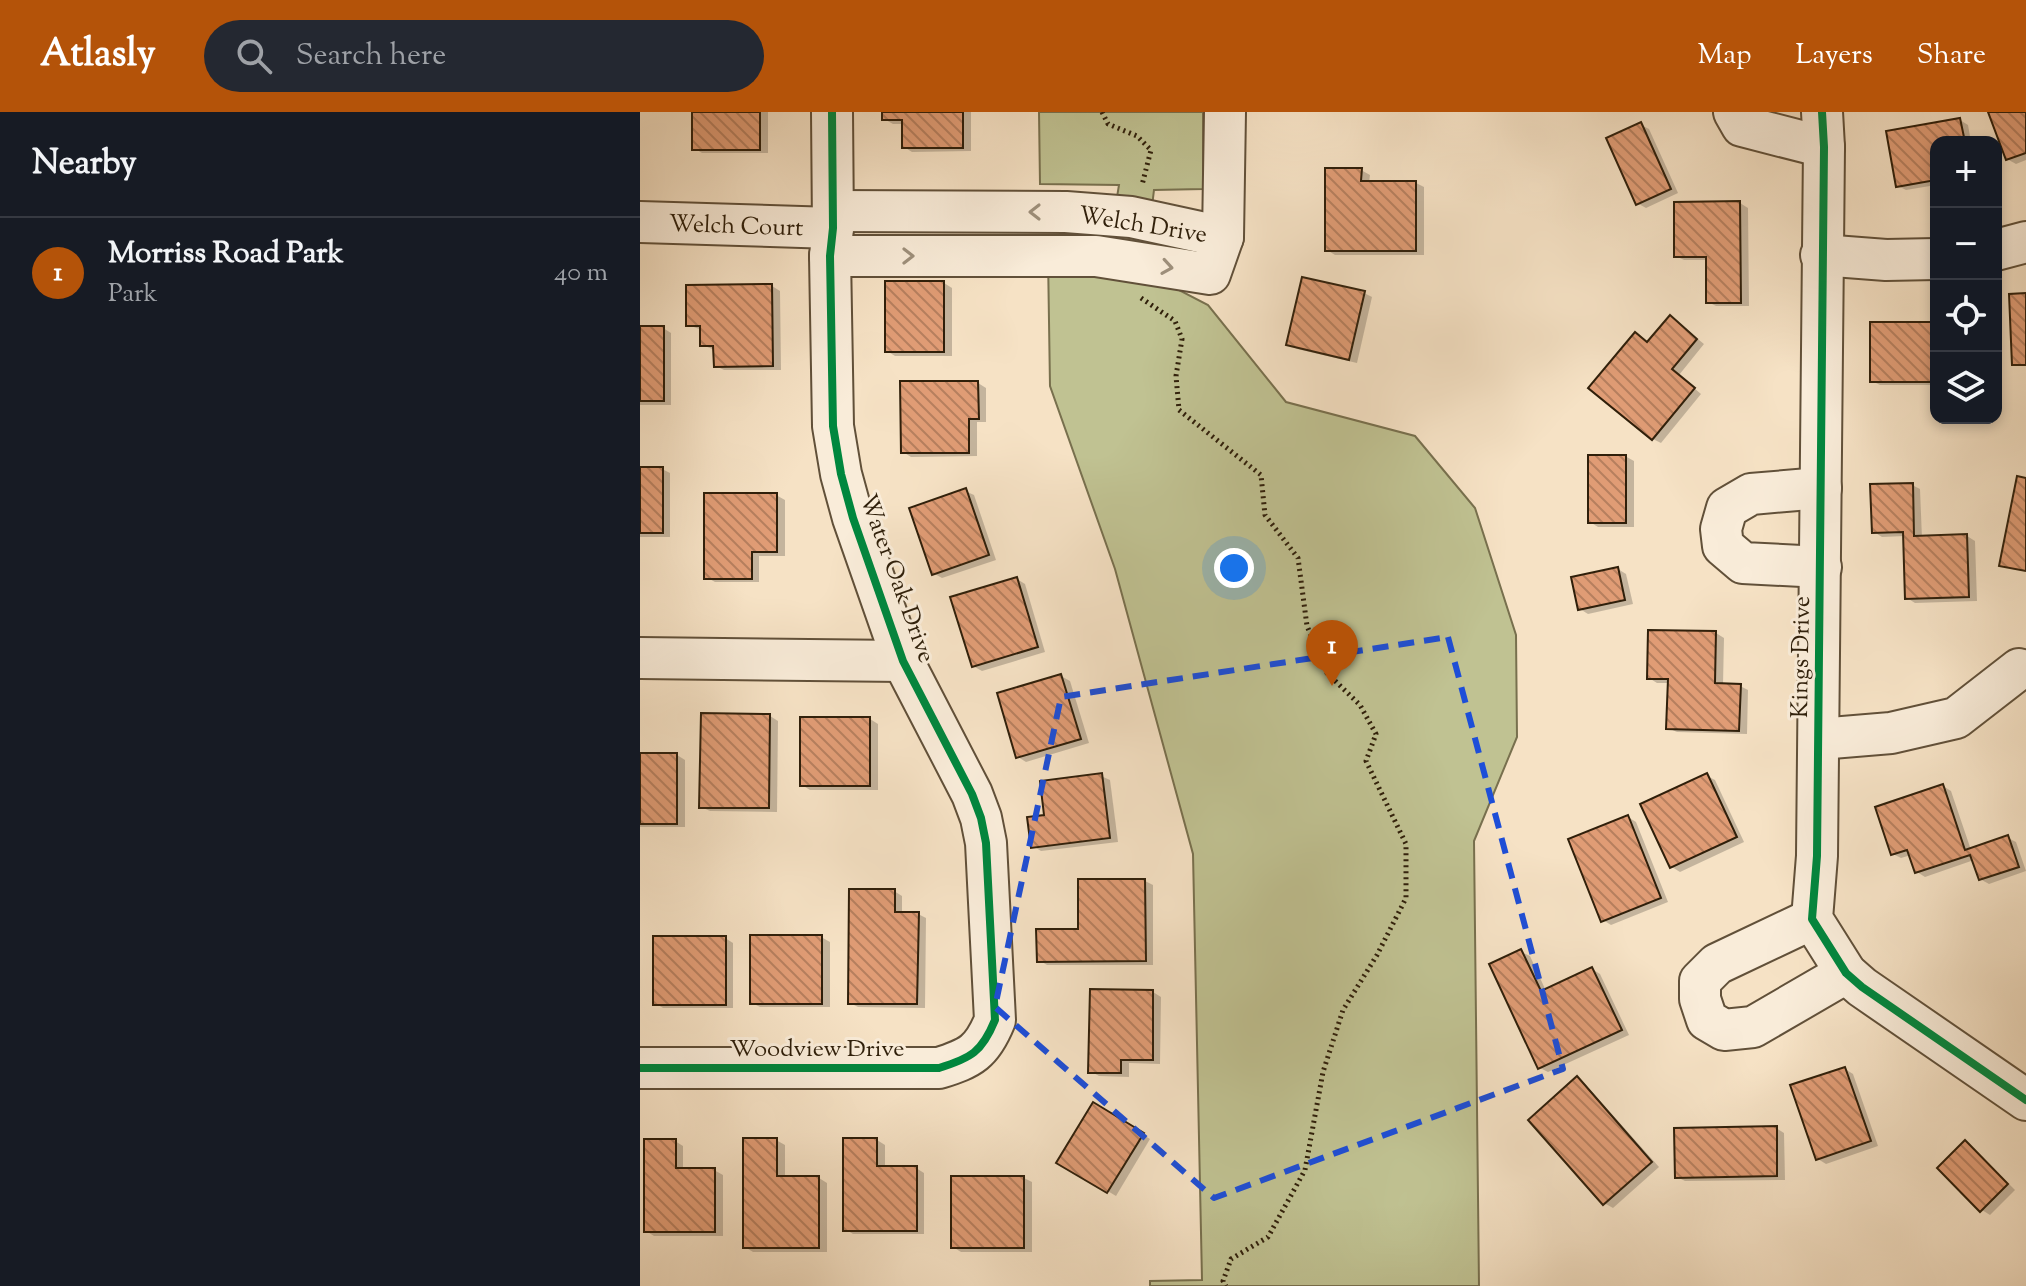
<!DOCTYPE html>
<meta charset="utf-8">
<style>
body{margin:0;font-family:"Sorts Mill Goudy",serif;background:#242831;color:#f1f3f6}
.controls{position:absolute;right:24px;top:24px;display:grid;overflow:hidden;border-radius:16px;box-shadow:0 4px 12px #0003}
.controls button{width:72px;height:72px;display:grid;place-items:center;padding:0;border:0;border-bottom:2px solid #363941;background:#171b24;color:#f1f3f6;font:40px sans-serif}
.you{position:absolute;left:594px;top:456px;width:28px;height:28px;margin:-20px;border:6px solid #fff;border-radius:50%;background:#1a73e8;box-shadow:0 0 0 12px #1a73e833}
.badge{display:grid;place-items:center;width:52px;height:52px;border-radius:50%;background:#b45309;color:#fff;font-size:26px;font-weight:700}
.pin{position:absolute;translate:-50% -66px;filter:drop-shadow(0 2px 4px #0008)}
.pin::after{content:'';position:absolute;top:42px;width:28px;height:24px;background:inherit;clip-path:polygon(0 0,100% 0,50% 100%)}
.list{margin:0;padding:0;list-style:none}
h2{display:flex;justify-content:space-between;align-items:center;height:104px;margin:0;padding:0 32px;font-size:34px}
h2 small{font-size:26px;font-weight:400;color:#9ea1a6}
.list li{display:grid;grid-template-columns:52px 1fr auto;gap:24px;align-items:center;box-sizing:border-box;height:112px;padding:0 32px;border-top:2px solid #363941}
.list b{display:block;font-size:30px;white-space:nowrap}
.list p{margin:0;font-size:26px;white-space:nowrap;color:#9ea1a6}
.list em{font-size:26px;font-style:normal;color:#9ea1a6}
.icon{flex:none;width:44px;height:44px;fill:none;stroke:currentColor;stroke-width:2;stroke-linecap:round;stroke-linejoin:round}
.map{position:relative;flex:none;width:1386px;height:1174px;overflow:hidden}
header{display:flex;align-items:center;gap:48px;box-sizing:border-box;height:112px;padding:0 40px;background:#b45309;color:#fff}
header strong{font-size:38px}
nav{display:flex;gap:44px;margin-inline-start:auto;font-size:28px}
.search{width:560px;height:72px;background:#242831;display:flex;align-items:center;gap:20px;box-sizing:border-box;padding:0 28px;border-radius:44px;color:#9ea1a6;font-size:30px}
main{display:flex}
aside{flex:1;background:#171b24}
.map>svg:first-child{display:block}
.green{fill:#c0c292;stroke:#78704e;stroke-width:2}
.shadow{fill:#0003}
.building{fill:url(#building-back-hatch);stroke:#2f1f0a;stroke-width:2}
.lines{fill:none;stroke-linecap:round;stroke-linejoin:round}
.minor-casing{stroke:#615039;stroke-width:44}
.path{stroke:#2f1f0a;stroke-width:5;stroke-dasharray:2 4;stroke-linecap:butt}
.minor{stroke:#f9ecd9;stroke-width:40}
.cycleway-casing{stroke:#f9ecd9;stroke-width:13}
.cycleway{stroke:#00873e;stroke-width:8}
.oneway{stroke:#9e907c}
.marked{fill:none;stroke:#1d4ed8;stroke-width:6;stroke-dasharray:16 10;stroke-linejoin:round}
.labels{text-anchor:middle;stroke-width:6;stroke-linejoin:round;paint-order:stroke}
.street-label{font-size:24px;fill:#2f1f0a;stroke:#f9ecd9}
</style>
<header>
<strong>Atlasly</strong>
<div class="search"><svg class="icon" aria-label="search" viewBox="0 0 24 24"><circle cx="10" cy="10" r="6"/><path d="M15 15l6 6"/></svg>Search here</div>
<nav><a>Map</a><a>Layers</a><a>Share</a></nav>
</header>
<main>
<aside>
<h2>Nearby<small></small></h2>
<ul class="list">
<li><span class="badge">1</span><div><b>Morriss Road Park</b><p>Park</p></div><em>40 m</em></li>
</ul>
</aside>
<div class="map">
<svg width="1386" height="1174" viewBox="0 0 1386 1174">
<defs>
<pattern id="building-back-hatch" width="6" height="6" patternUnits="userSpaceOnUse" patternTransform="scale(2)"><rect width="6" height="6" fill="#e09c75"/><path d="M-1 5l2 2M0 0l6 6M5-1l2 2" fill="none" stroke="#b67f5e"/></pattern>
</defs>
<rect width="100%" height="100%" fill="#f6e2c5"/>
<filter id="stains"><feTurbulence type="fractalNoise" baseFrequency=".0025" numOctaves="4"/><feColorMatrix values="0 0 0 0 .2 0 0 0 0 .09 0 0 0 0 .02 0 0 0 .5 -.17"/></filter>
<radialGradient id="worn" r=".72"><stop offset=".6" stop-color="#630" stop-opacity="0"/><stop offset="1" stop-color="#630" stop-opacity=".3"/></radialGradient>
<path class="green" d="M399 0H563V77L514 78 504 160 568 193 646 290 775 324 835 396 876 523 877 625 834 729 839 1174H510V1169L562 1168 553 742 475 457 410 274 408 144 467 146 479 73 400 72Z"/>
<g class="shadow">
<path d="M54 0H128V41H62L54 36Z"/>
<path d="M244 0H331V39L272 40 264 35V12H253L244 7Z"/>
<path d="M1350 0H1386V48L1376 52 1367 47Z"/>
<path d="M1320 8 1328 13 1331 30H1296V73L1266 78 1258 74 1248 21Z"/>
<path d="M1001 13 1009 17 1038 81 1006 96 997 91Z"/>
<path d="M721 58 730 63 729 71H776L784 75V143H695L687 138Z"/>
<path d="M1100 91 1108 96 1109 194H1076L1068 190V148H1044L1036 144Z"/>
<path d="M304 171 312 176V244H255L247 239Z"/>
<path d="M132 174 140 179 141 258H84L76 254 75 238 62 233V218L48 213Z"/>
<path d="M724 181 732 185 717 251 657 237 649 232Z"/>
<path d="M1038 211 1064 232 1039 263 1061 282 1021 331 1013 327 1004 227 1009 231Z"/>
<path d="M1296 212V273H1240L1232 269Z"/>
<path d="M0 216H23L31 221V293H0Z"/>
<path d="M338 271 346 276V310H337V344L271 345 263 340Z"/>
<path d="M985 344 994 349V415H958L950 410Z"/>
<path d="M0 357H22L30 361V425H0Z"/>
<path d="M1272 373 1280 377 1282 426 1327 424 1335 429 1337 489 1275 491 1267 486 1265 424 1242 425 1234 420Z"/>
<path d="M325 379 334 383 356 448 302 466 293 461Z"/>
<path d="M136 383 145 388V444H119V470H75L66 465Z"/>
<path d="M978 457 986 462 993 492 948 502 940 497Z"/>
<path d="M377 467 385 472 405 540 342 559 333 554Z"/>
<path d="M1076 521 1084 526 1083 573 1100 574 1108 578 1107 622 1037 620 1028 616 1030 571H1017L1009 566Z"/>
<path d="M421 564 430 569 449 631 386 650 378 645Z"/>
<path d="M130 604 138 609 137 700 70 699 61 695Z"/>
<path d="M230 607 238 612V678H170L162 673Z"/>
<path d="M0 643H37L45 648V715H0Z"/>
<path d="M461 664 470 668 478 730 401 739 393 734 406 704Z"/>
<path d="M1067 664 1075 668 1104 730 1040 760 1032 755Z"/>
<path d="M1303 674 1311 679 1331 738 1368 726 1376 730 1386 759 1349 772 1340 767 1334 748 1285 765 1277 760 1271 743 1261 746 1253 742Z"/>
<path d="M988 705 996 710 1028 790 971 813 963 808Z"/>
<path d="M505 769 513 773V853H407L399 848Z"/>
<path d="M254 779 262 784V802H278L286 806 285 896 218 895 210 891Z"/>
<path d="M181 825 190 830V895H120L112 891Z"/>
<path d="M85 826 93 831V896H23L15 891Z"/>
<path d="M881 840 890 844 906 879 952 857 960 862 989 923 908 960 900 956Z"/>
<path d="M513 880 521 885 520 952 489 951V965L459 964 450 959Z"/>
<path d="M1205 957 1213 962 1238 1034 1186 1052 1178 1047Z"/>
<path d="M937 967 945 972 1019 1055 973 1096 964 1091Z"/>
<path d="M454 993 510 1027 476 1084 419 1050Z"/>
<path d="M1136 1016 1144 1021 1145 1068 1045 1069 1037 1065Z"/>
<path d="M136 1028 145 1033V1066H179L187 1071V1140H113L105 1135Z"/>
<path d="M237 1028 245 1033V1056H276L284 1061V1122H213L205 1117Z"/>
<path d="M35 1029 43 1034V1058H74L83 1063V1124H14L6 1119Z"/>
<path d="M1325 1031 1333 1036 1375 1078 1350 1103 1342 1098Z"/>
<path d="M384 1066 392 1070V1140H321L313 1135Z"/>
</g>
<g class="building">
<rect x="52" y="0" width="68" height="38"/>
<path d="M242 0H323V36H262V8H242Z"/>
<path d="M1348 0H1386V41L1366 48Z"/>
<path d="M1320 6 1325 30H1296V68L1256 75 1246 19Z"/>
<path d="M1001 10 1031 77 996 93 966 26Z"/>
<path d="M685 56H722L721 69H776V139H685Z"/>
<path d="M1100 89 1101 191H1066V145H1034V90Z"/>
<path d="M662 165 725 179 709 248 646 233Z"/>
<rect x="245" y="169" width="59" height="71"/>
<path d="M132 172 133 254 74 255 73 234H60V214H46V173Z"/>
<path d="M1386 181V253H1372L1369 182Z"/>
<path d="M1030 203 1057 227 1032 257 1055 276 1012 328 948 276 995 220 1007 230Z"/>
<rect x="1230" y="210" width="66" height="60"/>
<rect x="0" y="214" width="24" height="75"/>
<path d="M260 269H338L339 307H329V341H261Z"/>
<rect x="948" y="343" width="38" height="68"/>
<rect x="0" y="355" width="23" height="66"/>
<path d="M1377 364 1386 366V459L1359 454Z"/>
<path d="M1273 371 1274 424 1327 422 1329 485 1265 487 1263 420 1232 421 1230 372Z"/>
<path d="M326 376 349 443 292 463 269 396Z"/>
<path d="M64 381H137V440H112V467H64Z"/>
<path d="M978 455 985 488 938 498 931 465Z"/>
<path d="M377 465 398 535 332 555 310 485Z"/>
<path d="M1008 518 1076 519 1075 571 1101 572 1099 619 1026 617 1028 567H1007Z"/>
<path d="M421 562 441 627 376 646 357 581Z"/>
<path d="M61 601 130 602 129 696H59Z"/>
<rect x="160" y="605" width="70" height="69"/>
<rect x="0" y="641" width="37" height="71"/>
<path d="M462 661 470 726 391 736 387 705 404 703 400 669Z"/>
<path d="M1067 661 1097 725 1030 756 1000 692Z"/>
<path d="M1303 672 1325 738 1368 723 1379 755 1339 768 1330 743 1275 761 1267 738 1251 743 1235 695Z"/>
<path d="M988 703 1021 786 961 810 928 727Z"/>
<path d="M438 767H505L506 849 397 850 396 817H438Z"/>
<path d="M209 777H255V800H279L277 892H208Z"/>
<rect x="110" y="823" width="72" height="69"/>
<rect x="13" y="824" width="73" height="69"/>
<path d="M881 837 901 879 952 855 982 918 898 957 849 852Z"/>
<path d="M450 877 513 878V948H481V961H448Z"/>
<path d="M1205 955 1231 1029 1176 1048 1150 973Z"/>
<path d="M937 964 1012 1050 963 1093 888 1008Z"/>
<path d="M453 990 504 1021 467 1081 416 1051Z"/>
<path d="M1137 1014V1064L1035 1066 1034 1016Z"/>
<path d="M103 1026H137V1064H179V1136H103Z"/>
<path d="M203 1026H237V1054H277V1119H203Z"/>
<path d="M4 1027H36V1056H75V1120H4Z"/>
<path d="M1325 1028 1368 1072 1340 1100 1297 1056Z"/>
<rect x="311" y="1064" width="73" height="72"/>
</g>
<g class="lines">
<g class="minor-casing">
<g id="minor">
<path d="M1094 0 1102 14 1184 35"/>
<path d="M1182 0 1184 35 1177 744 1172 807 1206 861 1222 875 1386 988"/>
<path d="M193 99 426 100 491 105 583 125"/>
<path d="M0 110 193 116"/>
<path d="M1356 138 1386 130"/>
<path d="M1181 143 1246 148 1296 147"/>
<path d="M190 144H456L570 162 583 125 585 0"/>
<path d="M1181 376 1111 382 1087 396 1081 417 1083 434 1103 451 1181 455"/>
<path d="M0 546 263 549"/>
<path d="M1179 627 1251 621 1316 606 1379 557"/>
<path d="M1172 807 1077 852 1060 869V887L1067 908 1084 918 1113 915 1206 861"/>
<path d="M0 956H299C331 946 342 940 355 908L346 731 341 706 332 682 263 549 213 406 201 362 193 314 190 144 193 116 192 0"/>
</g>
</g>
<g class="path">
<path d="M462 0 468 12 497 24 511 38 502 73"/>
<path d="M501 186 535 209 542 227 536 264 539 298 621 363 625 403 658 446 667 514 687 561 720 593 736 622 726 649 766 732V786L737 843 703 898 683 960 665 1058 628 1125 591 1147 583 1169 586 1174"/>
</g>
<use href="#minor" class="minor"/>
<g class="cycleway-casing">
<g id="cycleway">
<path d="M1182 0 1184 35 1177 744 1172 807 1206 861 1222 875 1386 988"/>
<path d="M0 956H299C331 946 342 940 355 908L346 731 341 706 332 682 263 549 213 406 201 362 193 314 190 144 193 116 192 0"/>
</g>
</g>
<use href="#cycleway" class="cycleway"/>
</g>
<defs><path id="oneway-chevron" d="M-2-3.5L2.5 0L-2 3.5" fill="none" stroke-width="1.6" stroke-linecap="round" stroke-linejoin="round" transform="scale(2)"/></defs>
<g class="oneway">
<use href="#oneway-chevron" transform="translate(395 100) rotate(-180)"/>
<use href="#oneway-chevron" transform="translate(268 144)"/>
<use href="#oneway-chevron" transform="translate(527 155) rotate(9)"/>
</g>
<path class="marked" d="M808 525 923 957 574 1086 355 895 421 585Z"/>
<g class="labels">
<g class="street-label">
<text transform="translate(503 112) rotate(9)" y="8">Welch Drive</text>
<text transform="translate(96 113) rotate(2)" y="8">Welch Court</text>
<text transform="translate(258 466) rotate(70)" y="8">Water Oak Drive</text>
<text transform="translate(1160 545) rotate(-89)" y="8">Kings Drive</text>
<text x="177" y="944">Woodview Drive</text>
</g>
</g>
<rect width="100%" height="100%" filter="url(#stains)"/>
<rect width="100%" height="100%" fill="url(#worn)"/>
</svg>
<div class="controls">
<button>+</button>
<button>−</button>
<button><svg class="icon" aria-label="locate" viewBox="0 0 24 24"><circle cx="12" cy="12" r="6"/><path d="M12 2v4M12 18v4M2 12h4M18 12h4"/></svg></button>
<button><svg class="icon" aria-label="layers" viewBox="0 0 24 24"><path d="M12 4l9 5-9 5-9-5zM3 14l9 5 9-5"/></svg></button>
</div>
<div class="you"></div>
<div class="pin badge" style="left:692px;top:574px">1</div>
</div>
</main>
